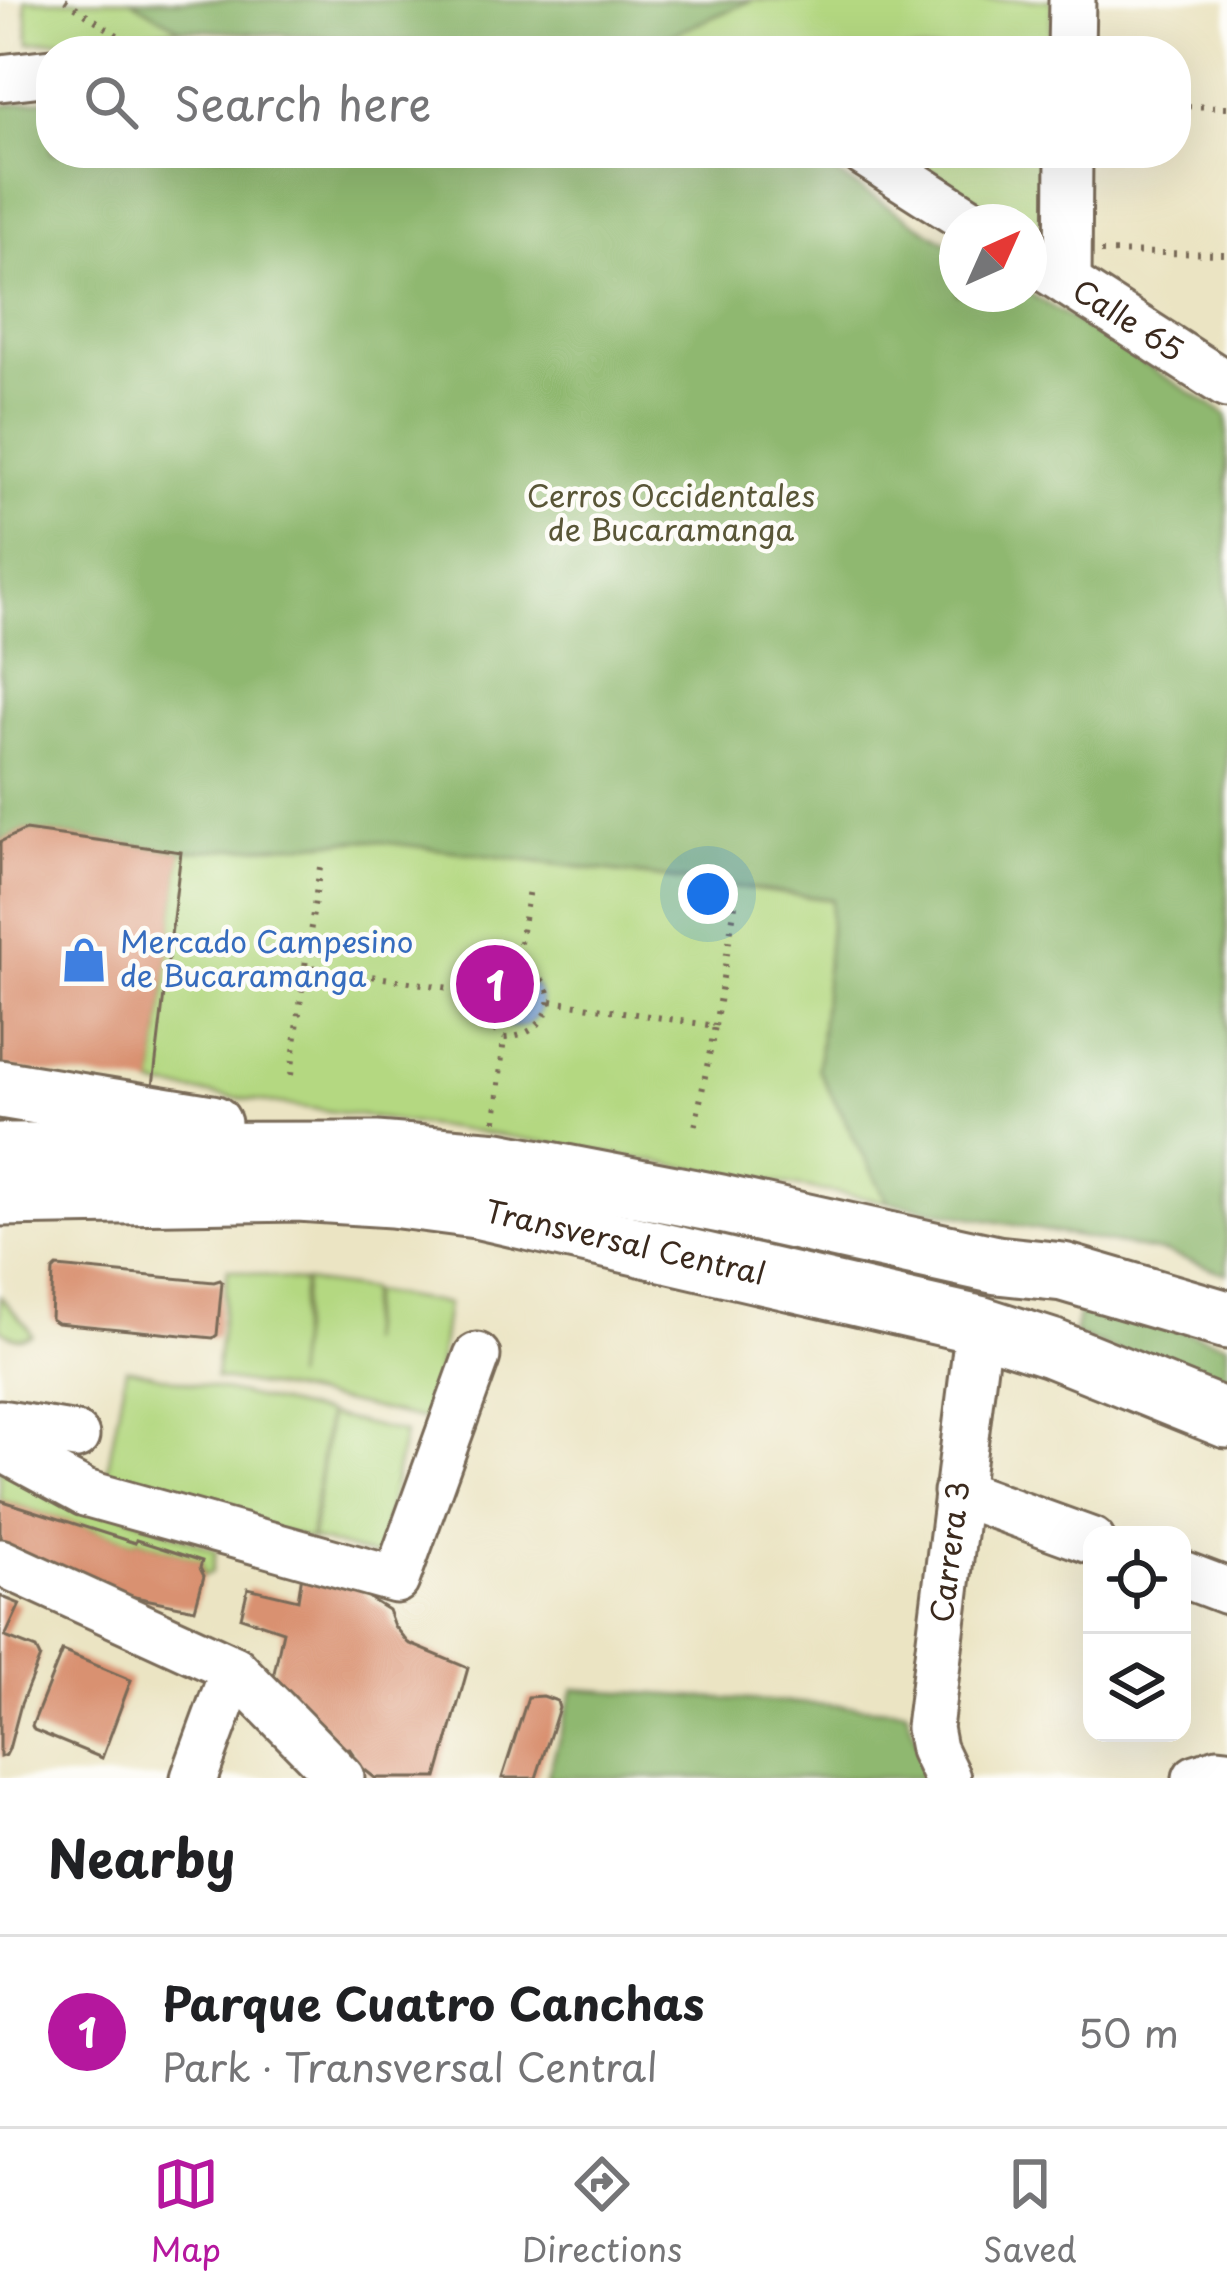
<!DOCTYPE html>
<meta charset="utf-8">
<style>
body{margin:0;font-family:"Playpen Sans",sans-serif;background:#f2f2f2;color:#202124}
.controls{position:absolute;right:36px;bottom:36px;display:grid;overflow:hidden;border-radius:24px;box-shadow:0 12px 48px #0002}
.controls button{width:108px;height:108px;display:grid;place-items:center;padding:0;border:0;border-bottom:3px solid #e0e0e0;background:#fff;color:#202124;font:60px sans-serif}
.compass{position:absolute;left:939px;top:204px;width:108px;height:108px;border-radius:50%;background:#fff;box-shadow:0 12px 48px #0002;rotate:45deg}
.you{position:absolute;left:708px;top:894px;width:42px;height:42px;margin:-30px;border:9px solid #fff;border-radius:50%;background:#1a73e8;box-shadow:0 0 0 18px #1a73e833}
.badge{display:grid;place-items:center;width:78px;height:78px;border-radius:50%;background:#b5179e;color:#fff;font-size:39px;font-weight:700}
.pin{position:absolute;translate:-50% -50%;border:6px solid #fff;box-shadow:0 3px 12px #0006}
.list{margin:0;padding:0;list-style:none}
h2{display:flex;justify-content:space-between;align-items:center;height:156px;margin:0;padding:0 48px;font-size:51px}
h2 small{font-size:39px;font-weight:400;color:#757577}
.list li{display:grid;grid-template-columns:78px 1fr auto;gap:36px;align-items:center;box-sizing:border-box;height:192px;padding:0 48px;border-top:3px solid #e0e0e0}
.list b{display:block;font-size:45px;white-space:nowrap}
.list p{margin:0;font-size:39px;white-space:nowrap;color:#757577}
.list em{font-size:39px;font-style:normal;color:#757577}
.icon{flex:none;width:66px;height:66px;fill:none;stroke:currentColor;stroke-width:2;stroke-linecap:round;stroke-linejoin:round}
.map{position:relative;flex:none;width:1227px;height:1778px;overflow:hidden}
.search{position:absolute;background:#fff;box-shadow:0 12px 48px #0002;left:36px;right:36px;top:36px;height:132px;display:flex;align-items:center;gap:30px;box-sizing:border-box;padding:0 42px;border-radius:48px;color:#757577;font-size:45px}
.sheet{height:348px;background:#fff}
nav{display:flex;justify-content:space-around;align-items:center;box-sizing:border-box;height:168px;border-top:3px solid #e0e0e0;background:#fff;font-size:33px;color:#757577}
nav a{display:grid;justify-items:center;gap:6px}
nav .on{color:#b5179e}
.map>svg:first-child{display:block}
.green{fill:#b4d881;stroke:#788150;stroke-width:3}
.forest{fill:#8fb86f;stroke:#657146;stroke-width:3}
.water{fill:#87b6f1;stroke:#617088;stroke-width:3}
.building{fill:#d99171}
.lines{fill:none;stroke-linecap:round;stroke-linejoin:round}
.minor-casing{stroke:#796b58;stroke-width:51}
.major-casing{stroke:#796b58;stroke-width:63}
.path{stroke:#796b58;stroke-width:6;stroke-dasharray:3 9;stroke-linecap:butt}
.minor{stroke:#fff;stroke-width:45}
.major{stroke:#fff;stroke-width:57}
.labels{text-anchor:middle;stroke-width:9;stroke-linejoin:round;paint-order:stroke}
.street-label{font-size:30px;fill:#3b2a1e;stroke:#fdfcf7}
.park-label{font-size:30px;fill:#595637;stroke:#fdfcf7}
.shop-label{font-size:30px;fill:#366cbe;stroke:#fdfcf7;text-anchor:start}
</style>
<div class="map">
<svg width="1227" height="1778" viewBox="0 0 1227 1778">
<rect width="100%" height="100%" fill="#fdfcf7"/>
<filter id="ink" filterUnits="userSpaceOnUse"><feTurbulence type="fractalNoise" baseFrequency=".00833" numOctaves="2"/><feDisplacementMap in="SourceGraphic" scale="24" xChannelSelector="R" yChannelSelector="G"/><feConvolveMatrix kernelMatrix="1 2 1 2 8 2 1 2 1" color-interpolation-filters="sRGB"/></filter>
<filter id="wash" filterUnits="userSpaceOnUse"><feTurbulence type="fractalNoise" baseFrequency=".004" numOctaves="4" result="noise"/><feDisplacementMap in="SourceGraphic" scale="48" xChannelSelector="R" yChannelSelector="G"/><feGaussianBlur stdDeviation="2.7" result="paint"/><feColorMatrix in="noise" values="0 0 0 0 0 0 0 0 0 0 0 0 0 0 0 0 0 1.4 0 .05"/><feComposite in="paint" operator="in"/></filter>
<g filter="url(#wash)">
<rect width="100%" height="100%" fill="#ebe4c3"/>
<g class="green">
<path d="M25 0H131L181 29 29 43Z"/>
<path d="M752 0H1052L1050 51H634Z"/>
<path d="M902 153H1044L1039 238 1029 232V222H1013Z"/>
<path d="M367 840 832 900 818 1069 888 1202 518 1138 153 1086 181 852Z"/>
<path d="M228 1269 303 1282 293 1379 305 1281 369 1290 365 1343 371 1292 447 1304 431 1421 292 1391 215 1378Z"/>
<path d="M0 1296 28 1327 32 1335C18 1342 11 1336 0 1329Z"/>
<path d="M126 1368 327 1414 310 1539 104 1488Z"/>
<path d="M329 1415 404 1433 379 1557 312 1539Z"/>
<path d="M0 1464 216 1551 212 1572 204 1576 201 1561 137 1540 135 1543 0 1500Z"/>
</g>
<g class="forest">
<path d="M131 0H752L634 51H550L181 29Z"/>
<path d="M51 99V153H785L820 164 957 249V294L1029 293 1227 415V1274L1167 1253 888 1202 818 1069 832 899 367 840 181 852 25 830 0 842V106Z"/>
<path d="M1081 1302 1227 1344V1396L1074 1334Z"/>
<path d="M574 1689 906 1710 930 1778H547Z"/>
</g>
<circle class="water" cx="515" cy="1002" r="25"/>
<g id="blocks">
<g class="building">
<path d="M25 830 181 852 153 1086 0 1067V842Z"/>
<path d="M57 1267 214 1282 220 1280 222 1282 217 1335 213 1338 57 1323 51 1319 53 1271Z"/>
<path d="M0 1500 135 1543 136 1540 202 1561 200 1568 204 1576 195 1609 115 1593 0 1550Z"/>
<path d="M302 1575 355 1584 372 1600 388 1610 394 1626 408 1643 468 1668 437 1778H375L351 1759 353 1754 349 1748 339 1749 329 1738 327 1729 266 1682 265 1677 274 1673 283 1631 241 1617 248 1588 298 1600Z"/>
<path d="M0 1596 20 1604 5 1637 36 1649 40 1657 21 1704 9 1749 6 1755 0 1757Z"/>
<path d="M62 1651 131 1680 102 1758 34 1730 32 1726Z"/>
<path d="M543 1696 557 1701 559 1708 536 1778H502L528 1697Z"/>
</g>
</g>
</g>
<g filter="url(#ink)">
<use href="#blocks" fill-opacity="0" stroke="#796b58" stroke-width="3"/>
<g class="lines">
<g class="minor-casing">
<g id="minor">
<path d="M1071 51 1072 0"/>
<path d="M0 78 51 72"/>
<path d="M864 153 972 222"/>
<path id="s1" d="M1029 258 1227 385"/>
<path d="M1068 283 1069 153"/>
<path d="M0 1423 76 1436"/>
<path d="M0 1447 85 1493 396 1580 477 1356"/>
<path d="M957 1492 1092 1541"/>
<path d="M0 1562 234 1669 341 1778"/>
<path d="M1182 1574 1227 1591"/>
<path d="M194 1778 234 1669"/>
<path id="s2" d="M947 1778 933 1749 929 1728 979 1325"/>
<path d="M1196 1778 1218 1771 1227 1772"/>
</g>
</g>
<g class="major-casing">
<g id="major">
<path d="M0 1089 212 1124"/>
<path d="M0 1152 376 1151 498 1161 721 1204 997 1265 1063 1272 1227 1320"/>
<path id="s3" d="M0 1197 298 1192 392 1198 476 1209 979 1325 1051 1348 1227 1419"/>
</g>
</g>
<g class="path">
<path d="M65 0 141 51"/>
<path d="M1176 106 1227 107"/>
<path d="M1101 252 1227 254"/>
<path d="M320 867 305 966 482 993"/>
<path d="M516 967 529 889"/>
<path d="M551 1001 715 1026 694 1132"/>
<path d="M715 1026 735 905"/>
<path d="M291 1075 305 966"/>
<path d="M495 1121 504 1038C558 1036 572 965 501 968L482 993 479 1006 487 1024 504 1038"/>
</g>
<use href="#minor" class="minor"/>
<use href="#major" class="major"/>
</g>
</g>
<defs>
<g id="shop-bare" transform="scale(3.6)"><path d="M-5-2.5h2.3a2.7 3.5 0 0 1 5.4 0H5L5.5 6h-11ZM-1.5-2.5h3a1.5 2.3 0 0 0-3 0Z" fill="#3f7fe0" stroke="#fdfcf7" stroke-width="2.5" paint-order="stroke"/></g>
</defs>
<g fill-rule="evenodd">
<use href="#shop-bare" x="84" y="960"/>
</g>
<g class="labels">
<g class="street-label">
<text dy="10" stroke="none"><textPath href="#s1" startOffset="117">Calle 65</textPath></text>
<text dy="10" stroke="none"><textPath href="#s3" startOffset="630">Transversal Central</textPath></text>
<text dy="10" stroke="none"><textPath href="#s2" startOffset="231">Carrera 3</textPath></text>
</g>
<g class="park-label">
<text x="671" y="507">Cerros Occidentales<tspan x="671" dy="34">de Bucaramanga</tspan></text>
</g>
<g class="shop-label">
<text x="120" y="953">Mercado Campesino<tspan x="120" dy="34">de Bucaramanga</tspan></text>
</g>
</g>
</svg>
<div class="controls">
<button><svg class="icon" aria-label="locate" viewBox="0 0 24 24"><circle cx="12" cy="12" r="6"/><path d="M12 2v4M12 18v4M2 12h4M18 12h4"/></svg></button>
<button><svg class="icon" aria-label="layers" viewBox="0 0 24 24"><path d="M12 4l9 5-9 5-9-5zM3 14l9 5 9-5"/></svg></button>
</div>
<svg class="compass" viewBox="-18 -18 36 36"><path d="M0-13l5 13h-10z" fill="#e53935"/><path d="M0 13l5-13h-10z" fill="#757577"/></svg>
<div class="you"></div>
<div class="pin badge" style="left:495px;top:984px">1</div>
<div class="search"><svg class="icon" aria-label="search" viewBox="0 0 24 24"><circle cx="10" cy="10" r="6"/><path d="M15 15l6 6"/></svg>Search here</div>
</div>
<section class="sheet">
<h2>Nearby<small></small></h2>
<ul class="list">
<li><span class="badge">1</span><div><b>Parque Cuatro Canchas</b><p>Park · Transversal Central</p></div><em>50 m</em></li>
</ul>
</section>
<nav>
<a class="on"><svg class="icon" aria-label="map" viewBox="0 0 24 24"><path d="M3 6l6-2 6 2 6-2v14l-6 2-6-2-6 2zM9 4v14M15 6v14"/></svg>Map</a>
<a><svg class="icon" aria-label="directions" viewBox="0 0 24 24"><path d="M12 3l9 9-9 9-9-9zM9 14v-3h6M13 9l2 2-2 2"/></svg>Directions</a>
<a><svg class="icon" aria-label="saved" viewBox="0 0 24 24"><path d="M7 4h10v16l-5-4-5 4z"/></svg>Saved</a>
</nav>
